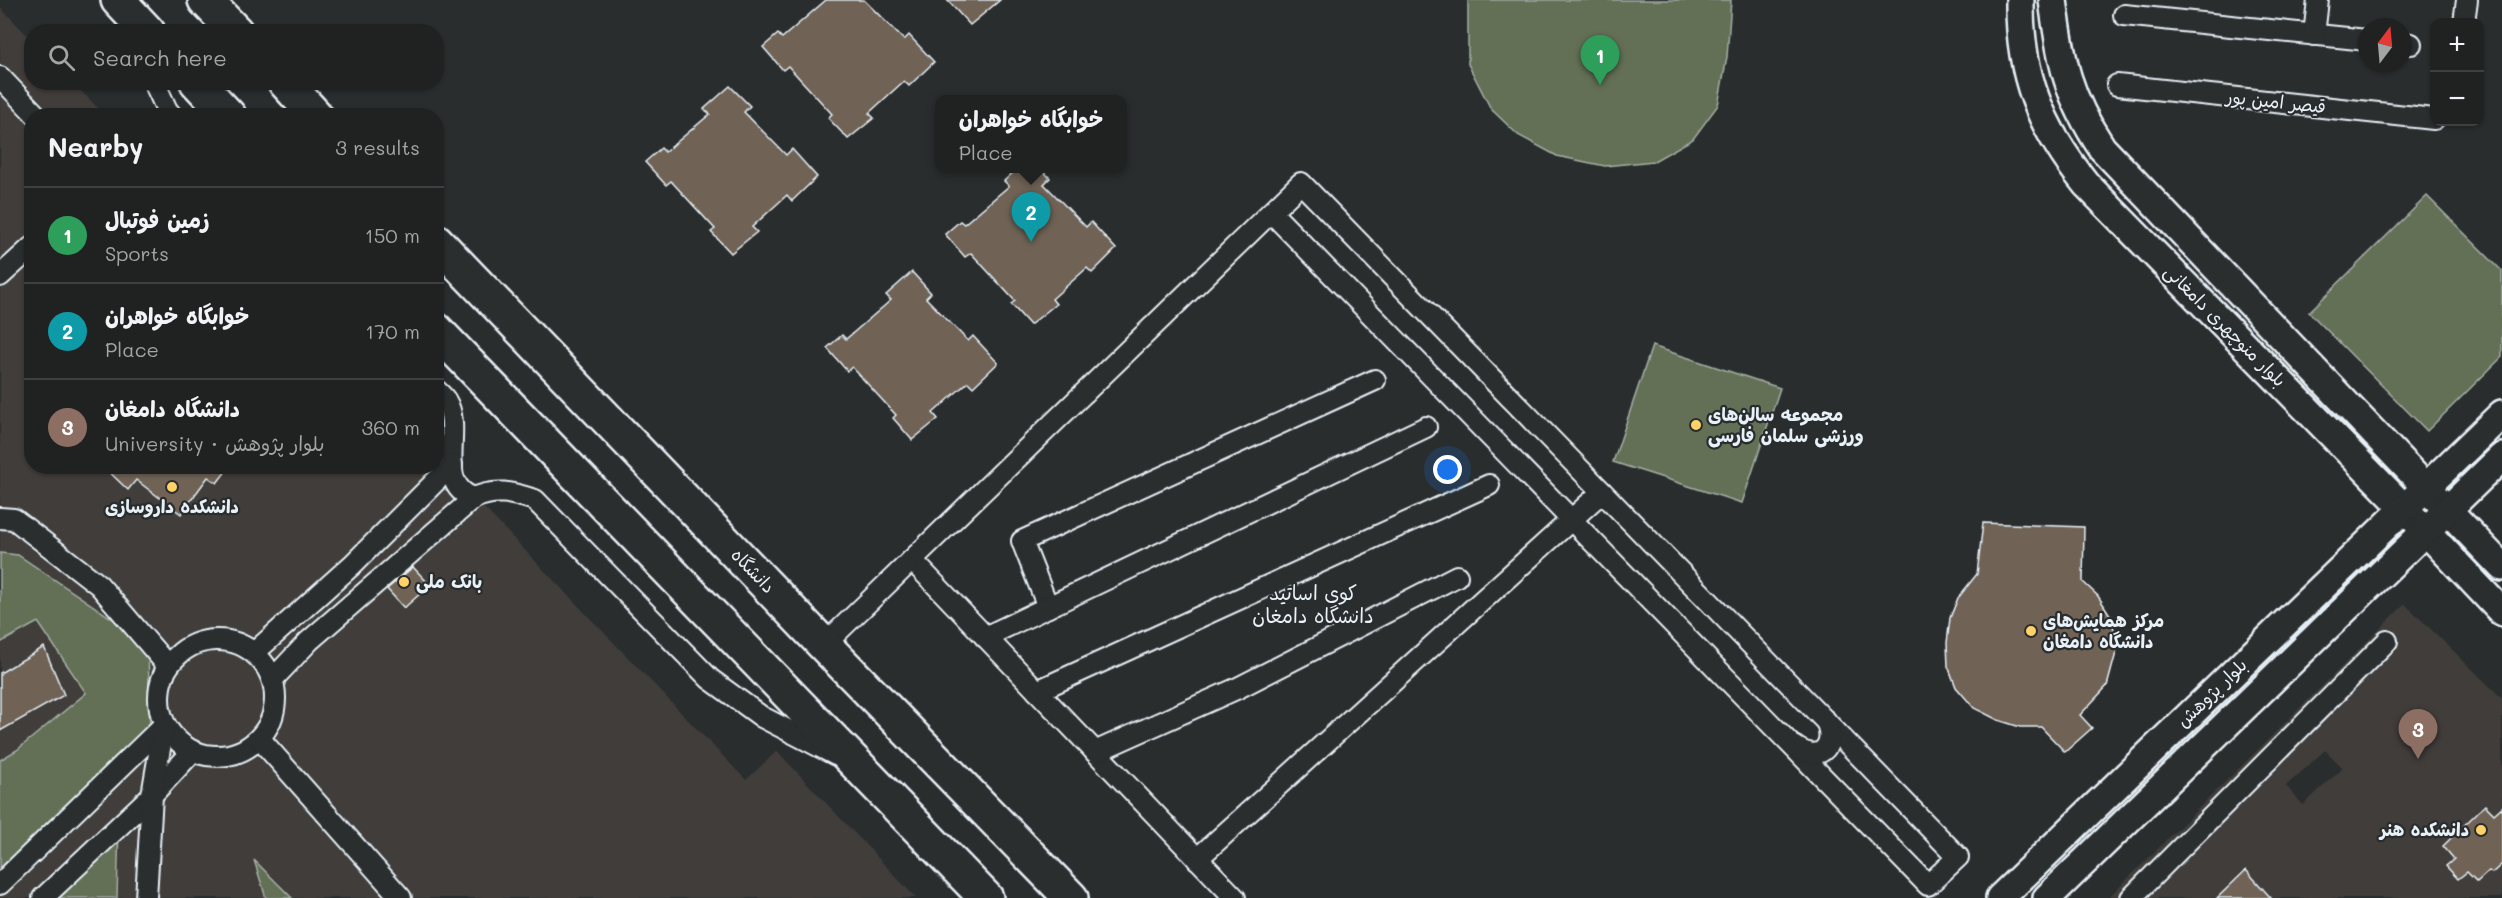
<!DOCTYPE html>
<meta charset="utf-8">
<style>
body{margin:0;font-family:Mali,"Playpen Sans Arabic",sans-serif;background:#282a2a;color:#f1f3f6}
.controls{position:absolute;right:18px;top:18px;display:grid;overflow:hidden;border-radius:12px;box-shadow:0 2px 4px #0004}
.controls button{width:54px;height:54px;display:grid;place-items:center;padding:0;border:0;border-bottom:2px solid #3d3f40;background:#202222;color:#f1f3f6;font:30px sans-serif}
.compass{position:absolute;left:2358px;top:18px;width:54px;height:54px;border-radius:50%;background:#202222;box-shadow:0 2px 4px #0004;rotate:16deg}
.you{position:absolute;left:1448px;top:470px;width:21px;height:21px;margin:-15px;border:4px solid #fff;border-radius:50%;background:#1a73e8;box-shadow:0 0 0 9px #1a73e833}
.badge{display:grid;place-items:center;width:39px;height:39px;border-radius:50%;background:#ea580c;color:#fff;font-size:20px;font-weight:700}
.pin{position:absolute;translate:-50% -50px;filter:drop-shadow(0 2px 3px #0008)}
.pin::after{content:'';position:absolute;top:32px;width:21px;height:18px;background:inherit;clip-path:polygon(0 0,100% 0,50% 100%)}
.popup{position:absolute;left:935px;top:95px;width:192px;height:78px;box-sizing:border-box;display:grid;place-content:center;border-radius:12px;background:#202222;filter:drop-shadow(0 2px 4px #0005);font-size:20px;white-space:nowrap;color:#a2a4a5}
.popup b{font-size:22px;color:#f1f3f6}
.popup::after{content:'';position:absolute;left:50%;top:100%;margin-left:-12px;border:12px solid transparent;border-top-color:#202222}
.list{margin:0;padding:0;list-style:none}
h2{display:flex;justify-content:space-between;align-items:center;height:78px;margin:0;padding:0 24px;font-size:26px}
h2 small{font-size:20px;font-weight:400;color:#a2a4a5}
.list li{display:grid;grid-template-columns:39px 1fr auto;gap:18px;align-items:center;box-sizing:border-box;height:96px;padding:0 24px;border-top:2px solid #3d3f40}
.list b{display:block;font-size:22px;white-space:nowrap}
.list p{margin:0;font-size:20px;white-space:nowrap;color:#a2a4a5}
.list em{font-size:20px;font-style:normal;color:#a2a4a5}
.icon{flex:none;width:33px;height:33px;fill:none;stroke:currentColor;stroke-width:2;stroke-linecap:round;stroke-linejoin:round}
.map{position:relative;flex:none;width:2502px;height:898px;overflow:hidden}
.search{position:absolute;background:#202222;box-shadow:0 2px 4px #0004;left:24px;top:24px;width:420px;height:66px;display:flex;align-items:center;gap:15px;box-sizing:border-box;padding:0 21px;border-radius:24px;color:#a2a4a5;font-size:22px}
.panel{position:absolute;background:#202222;box-shadow:0 2px 4px #0004;left:24px;top:108px;width:420px;height:366px;border-radius:24px}
.map>svg:first-child{display:block}
.built{fill:#3f3e3a;fill-rule:evenodd}
.green{fill:#636f56;stroke:#a6b0a7;stroke-width:1.5}
.building{fill:#6f6456;stroke:#e8f1f8;stroke-width:1.5}
.lines{fill:none;stroke-linecap:round;stroke-linejoin:round}
.street-casing{stroke:#e8f1f8;stroke-width:24}
.secondary-casing{stroke:#e8f1f8;stroke-width:32}
.highway-casing{stroke:#e8f1f8;stroke-width:38}
.street{stroke:#2a2d2e;stroke-width:20}
.secondary{stroke:#2a2d2e;stroke-width:27}
.highway{stroke:#2a2d2e;stroke-width:33}
.poi-dot{fill:#ffd166;stroke:#2a2d2e;stroke-width:2}
.labels{text-anchor:middle;stroke-width:4.5;stroke-linejoin:round;paint-order:stroke}
.street-label{font-size:18px;fill:#e8f1f8;stroke:#2a2d2e}
.poi-label{font-size:18px;font-weight:bold;fill:#e8f1f8;stroke:#2a2d2e;text-anchor:start}
.neighbourhood-label{font-size:20px;fill:#e8f1f8;stroke:#2a2d2e}
</style>
<div class="map">
<svg width="2502" height="898" viewBox="0 0 2502 898">
<rect width="100%" height="100%" fill="#2a2d2e"/>
<filter id="ink" filterUnits="userSpaceOnUse"><feTurbulence type="fractalNoise" baseFrequency=".0167" numOctaves="2"/><feDisplacementMap in="SourceGraphic" scale="12" xChannelSelector="R" yChannelSelector="G"/><feConvolveMatrix kernelMatrix="1 2 1 2 8 2 1 2 1" color-interpolation-filters="sRGB"/></filter>
<g filter="url(#ink)">
<g class="built">
<path d="M0 7 31 39 32 82 73 83 105 115 32 116V466H436L437 459 746 780 777 751 916 898H0Z"/>
<path d="M2405 604 2502 698V807L2494 814 2485 805 2443 846 2454 859 2447 866 2467 872 2477 882 2489 871 2492 873 2502 864V898H2271L2246 871 2217 898H2108ZM2325 750 2343 768 2303 805 2286 786Z"/>
</g>
<g class="green">
<path d="M1468 0H1731L1727 57 1718 105 1693 139 1654 161 1605 166 1557 156 1518 135 1491 109 1468 64Z"/>
<path d="M2427 196 2502 271V357L2427 431 2309 312Z"/>
<path d="M1652 346 1780 388 1742 503 1613 462Z"/>
<path d="M0 553 18 555 148 643 150 739 0 884V760L17 750 86 693 38 622 0 643Z"/>
<path d="M119 826 117 898H43Z"/>
<path d="M254 860 292 898H266Z"/>
</g>
<g class="building">
<path d="M826 0H864L904 40 909 35 934 62 909 86 904 81 869 113 874 118 848 139 828 118 832 114 788 66 783 70 763 47 778 34 782 38Z"/>
<path d="M947 0H1000L970 25Z"/>
<path d="M730 86 750 106 744 112 786 155 792 149 817 177 792 201 787 195 752 227 757 232 731 253 711 232 715 229 671 181 666 185 645 162 661 148 665 152 710 114 704 109Z"/>
<path d="M1018 168H1040L1050 178 1044 184 1086 227 1091 222 1116 249 1092 273 1087 268 1052 299 1056 304 1030 325 1011 304 1015 301 971 253 965 257 945 234 960 221 964 224 1009 186 1004 181Z"/>
<path d="M912 272 931 293 926 298 968 341 973 336 998 363 973 387 968 382 933 413 938 419 912 440 893 418 896 415 852 367 847 371 827 348 842 335 846 339 891 300 886 295Z"/>
<path d="M103 466H230L217 483 208 477 181 514 136 480 128 490Z"/>
<path d="M1983 523 2084 527 2083 582 2098 596 2112 618 2117 649 2107 686 2080 715 2092 728 2065 752 2041 727H2020L1998 720 1974 708 1956 687 1948 666 1947 643 1950 618 1958 598 1977 574Z"/>
<path d="M413 567 430 585 404 608 387 589Z"/>
<path d="M44 647 64 695 0 731V673Z"/>
<path d="M2485 805 2494 814 2502 807V864L2492 873 2489 871 2477 882 2467 872 2458 879 2446 866 2454 859 2443 846Z"/>
<path d="M2246 870 2271 898H2217Z"/>
</g>
<g class="lines">
<g class="street-casing">
<g id="street">
<path d="M2124 15 2367 40"/>
<path d="M2464 22 2467 0"/>
<path d="M2314 35 2318 0"/>
<path d="M2403 43 2411 44"/>
<path d="M0 77 37 116"/>
<path d="M154 82 167 110 172 116"/>
<path d="M2117 85 2434 119"/>
<path d="M0 276 32 247"/>
<path d="M436 390C439 393 444 397 446 401 464 430 433 485 474 498 497 488 512 493 535 500L710 679 762 717 836 755"/>
<path d="M0 518 14 519 99 585 167 665"/>
<path d="M912 560 1235 898"/>
<path d="M1048 607 1022 541 1375 380"/>
<path d="M985 637 1426 427"/>
<circle cx="217" cy="698" r="58"/>
<path d="M824 645 1271 212 1301 183 1958 857 1928 885 1271 212"/>
<path d="M255 652 352 565 452 465"/>
<path d="M273 679 309 641 474 498"/>
<path d="M1037 691 1489 485"/>
<path d="M260 739 401 898"/>
<path d="M1794 746C1817 764 1838 748 1826 721"/>
<path d="M1095 752 1238 688 1457 576"/>
<path d="M1197 859 1602 492"/>
<path d="M0 884 164 725"/>
<path d="M43 898 152 795 192 752"/>
<path d="M146 898 152 795 164 725"/>
<path d="M2131 898 2387 641"/>
</g>
</g>
<g class="secondary-casing">
<g id="secondary">
<path d="M2020 0C2019 74 2040 127 2086 184L2404 508 2502 612"/>
<path d="M2053 0C2061 62 2067 95 2102 148L2502 567"/>
<path d="M2000 898 2502 414"/>
<path d="M2047 898 2502 457"/>
</g>
</g>
<g class="highway-casing">
<g id="highway">
<path d="M118 0 148 32"/>
<path d="M205 0 236 32"/>
<path d="M197 82 229 116"/>
<path d="M285 82 316 116"/>
<path d="M436 241 824 645 1071 898"/>
<path d="M436 330 986 898"/>
</g>
</g>
<use href="#street" class="street"/>
<use href="#secondary" class="secondary"/>
<use href="#highway" class="highway"/>
</g>
</g>
<g class="poi-dot">
<circle cx="1696" cy="425" r="6"/>
<circle cx="172" cy="487" r="6"/>
<circle cx="404" cy="582" r="6"/>
<circle cx="2031" cy="631" r="6"/>
<circle cx="2481" cy="830" r="6"/>
</g>
<g class="labels">
<g class="street-label">
<text transform="translate(2276 102) rotate(6)" y="6">قیصر امین پور</text>
<text transform="translate(2225 326) rotate(45)" y="6">بلوار منوچهری دامغانی</text>
<text transform="translate(753 571) rotate(46)" y="6">دانشگاه</text>
<text transform="translate(2212 693) rotate(-44)" y="6">بلوار پژوهش</text>
</g>
<g class="poi-label">
<text x="1708" y="421">مجموعه سالن‌های<tspan x="1708" dy="21">ورزشی سلمان فارسی</tspan></text>
<text x="172" y="513" text-anchor="middle">دانشکده داروسازی</text>
<text x="416" y="588">بانک ملی</text>
<text x="2043" y="627">مرکز همایش‌های<tspan x="2043" dy="21">دانشگاه دامغان</tspan></text>
<text x="2469" y="836" text-anchor="end">دانشکده هنر</text>
</g>
<g class="neighbourhood-label">
<text x="1313" y="600">کوی اساتید<tspan x="1313" dy="23">دانشگاه دامغان</tspan></text>
</g>
</g>
</svg>
<div class="controls">
<button>+</button>
<button>−</button>
</div>
<svg class="compass" viewBox="-18 -18 36 36"><path d="M0-13l5 13h-10z" fill="#e53935"/><path d="M0 13l5-13h-10z" fill="#a2a4a5"/></svg>
<div class="you"></div>
<div class="pin badge" style="left:1600px;top:85px;background:#2e9e5b">1</div>
<div class="pin badge" style="left:1031px;top:242px;background:#0f9aa8">2</div>
<div class="popup"><b>خوابگاه خواهران</b>Place</div>
<div class="pin badge" style="left:2418px;top:759px;background:#8d6e63">3</div>
<div class="search"><svg class="icon" aria-label="search" viewBox="0 0 24 24"><circle cx="10" cy="10" r="6"/><path d="M15 15l6 6"/></svg>Search here</div>
<section class="panel">
<h2>Nearby<small>3 results</small></h2>
<ul class="list">
<li><span class="badge" style="background:#2e9e5b">1</span><div><b>زمین فوتبال</b><p>Sports</p></div><em>150 m</em></li>
<li><span class="badge" style="background:#0f9aa8">2</span><div><b>خوابگاه خواهران</b><p>Place</p></div><em>170 m</em></li>
<li><span class="badge" style="background:#8d6e63">3</span><div><b>دانشگاه دامغان</b><p>University · بلوار پژوهش</p></div><em>360 m</em></li>
</ul>
</section>
</div>
